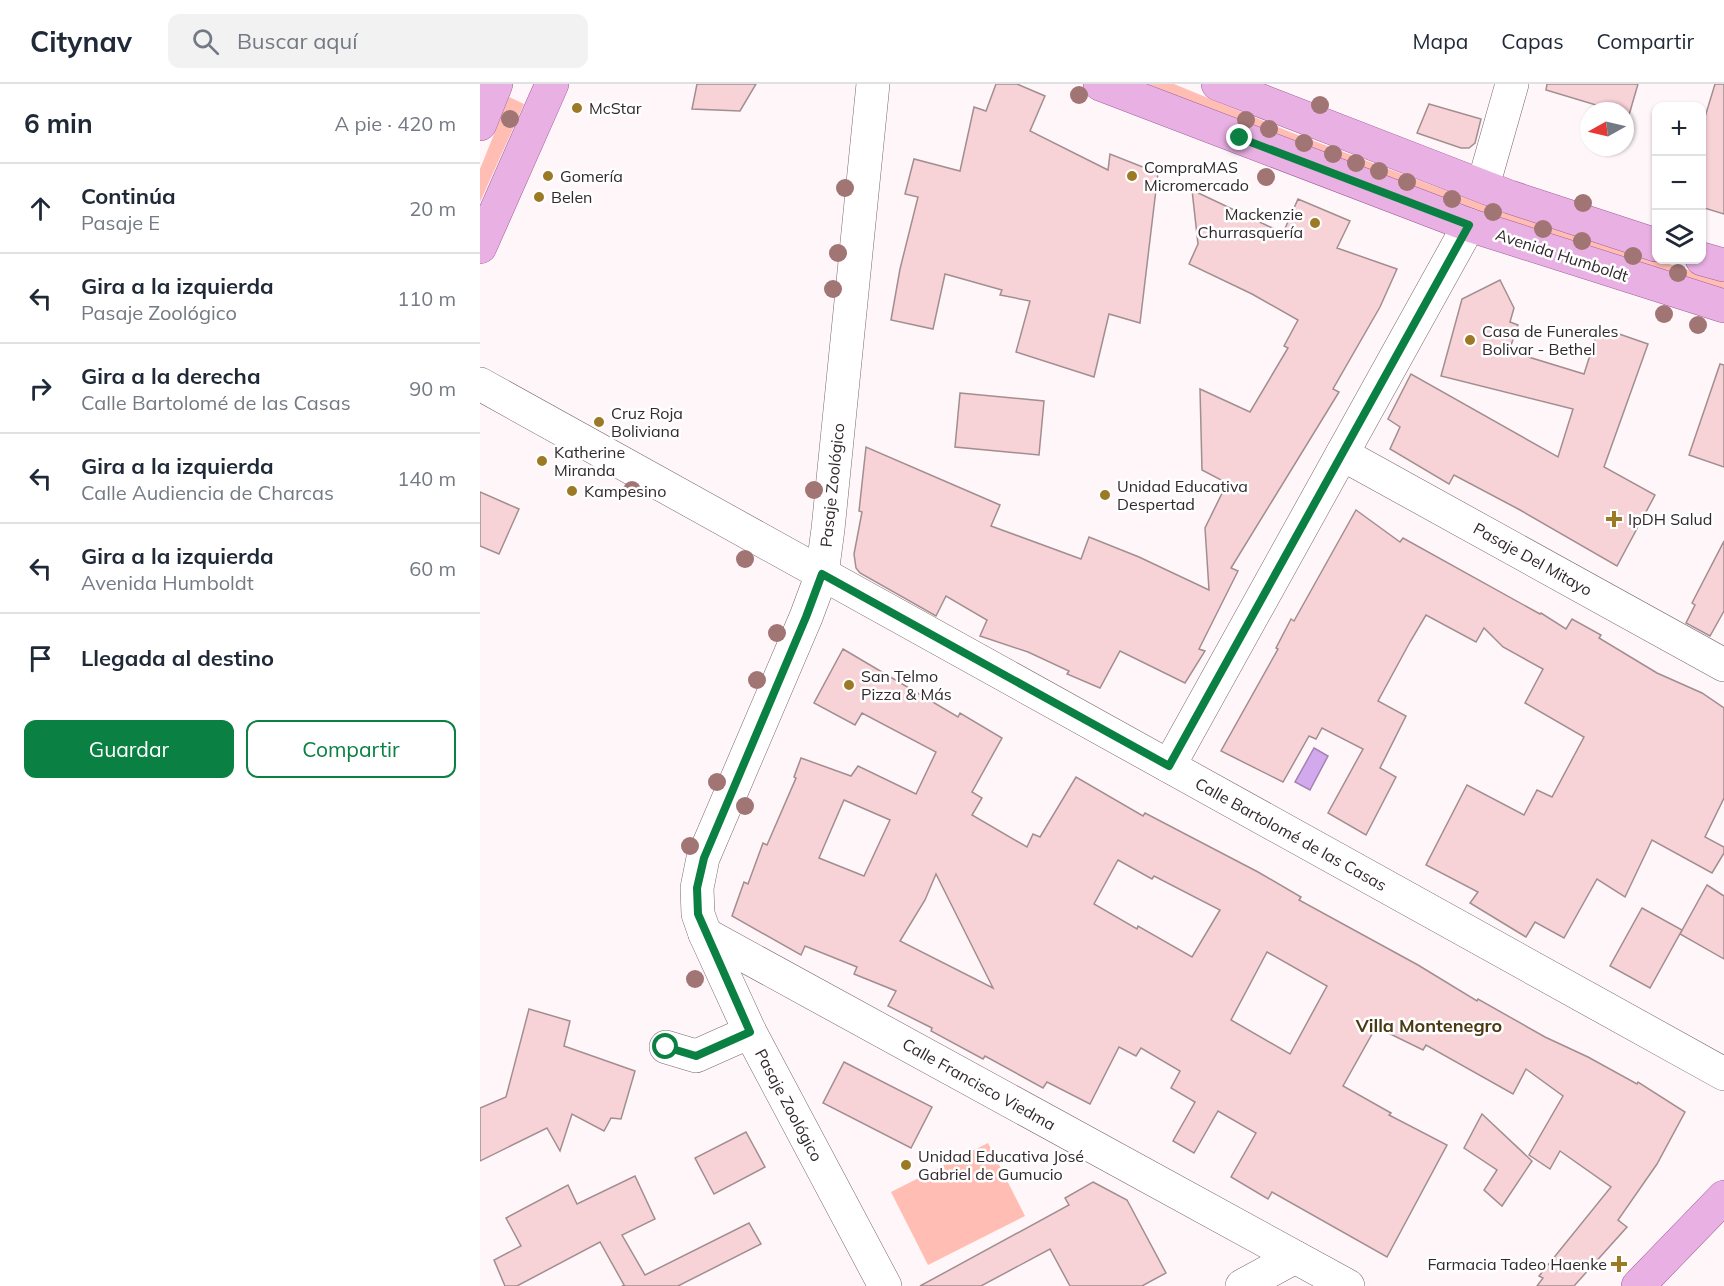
<!DOCTYPE html>
<html lang="es">
<meta charset="utf-8">
<style>
body{margin:0;font-family:Mulish,sans-serif;background:#f2f2f3;color:#1f2937}
.controls{position:absolute;right:18px;top:18px;display:grid;overflow:hidden;border-radius:12px;box-shadow:0 2px 4px #0004}
.controls button{width:54px;height:54px;display:grid;place-items:center;padding:0;border:0;border-bottom:2px solid #e0e1e3;background:#fff;color:#1f2937;font:30px sans-serif}
.compass{position:absolute;left:1100px;top:18px;width:54px;height:54px;border-radius:50%;background:#fff;box-shadow:0 2px 4px #0004;rotate:262deg}
.stop{position:absolute;width:18px;height:18px;margin:-14px;border:4px solid #0b8043;border-radius:50%;background:#fff}
.stop.end{background:#0b8043;border-color:#fff;box-shadow:0 2px 6px #0008}
.list{margin:0;padding:0;list-style:none}
h2{display:flex;justify-content:space-between;align-items:center;height:78px;margin:0;padding:0 24px;font-size:26px}
h2 small{font-size:20px;font-weight:400;color:#747a83}
.list li{display:grid;grid-template-columns:39px 1fr auto;gap:18px;align-items:center;box-sizing:border-box;height:90px;padding:0 24px;border-top:2px solid #e0e1e3}
.list b{display:block;font-size:22px;white-space:nowrap}
.list p{margin:0;font-size:20px;white-space:nowrap;color:#747a83}
.list em{font-size:20px;font-style:normal;color:#747a83}
.actions{display:flex;gap:12px;padding:18px 24px}
.actions a{flex:1;padding:14px 0;border:2px solid #0b8043;border-radius:12px;text-align:center;font-size:21px;color:#0b8043}
.actions .main{background:#0b8043;color:#fff}
.icon{flex:none;width:33px;height:33px;fill:none;stroke:currentColor;stroke-width:2;stroke-linecap:round;stroke-linejoin:round}
.map{position:relative;flex:none;width:1244px;height:1202px;overflow:hidden}
header{display:flex;align-items:center;gap:36px;box-sizing:border-box;height:84px;padding:0 30px;background:#fff;border-bottom:2px solid #e0e1e3}
header strong{font-size:28px}
nav{display:flex;gap:33px;margin-inline-start:auto;font-size:21px}
.search{width:420px;height:54px;background:#f2f2f3;display:flex;align-items:center;gap:15px;box-sizing:border-box;padding:0 21px;border-radius:12px;color:#747a83;font-size:22px}
main{display:flex}
aside{flex:1;background:#fff}
.map>svg:first-child{display:block}
.green{fill:#ffbdb3}
.water{fill:#d2a9ed;stroke:#a283b3;stroke-width:1.5}
.building{fill:#f7d2d7;stroke:#a28e90;stroke-width:1.5;fill-rule:evenodd}
.lines{fill:none;stroke-linecap:round;stroke-linejoin:round}
.minor-casing{stroke:#7a6870;stroke-width:34}
.major-casing{stroke:#9f5e97;stroke-width:34}
.minor{stroke:#fff;stroke-width:33}
.major{stroke:#e9b0e3;stroke-width:33}
.tree{fill:#a17574}
.route{stroke:#0b8043;stroke-width:8}
.poi-dot{fill:#9c7a25;stroke:#fff;stroke-width:2}
.labels{text-anchor:middle;stroke-width:5;stroke-linejoin:round;paint-order:stroke}
.poi-label{font-size:16px;fill:#31292d;stroke:#fff;text-anchor:start}
.street-label{font-size:16px;fill:#31292d;stroke:#fff}
.neighbourhood-label{font-size:18px;font-weight:bold;fill:#4a3912;stroke:#fff}
</style>
<header>
<strong>Citynav</strong>
<div class="search"><svg class="icon" aria-label="search" viewBox="0 0 24 24"><circle cx="10" cy="10" r="6"/><path d="M15 15l6 6"/></svg>Buscar aquí</div>
<nav><a>Mapa</a><a>Capas</a><a>Compartir</a></nav>
</header>
<main>
<aside>
<h2>6 min<small>A pie · 420 m</small></h2>
<ul class="list">
<li><svg class="icon" aria-label="ahead" viewBox="0 0 24 24"><path d="M12 20V5M6 11l6-6 6 6"/></svg><div><b>Continúa</b><p>Pasaje E</p></div><em>20 m</em></li>
<li><svg class="icon" aria-label="left" viewBox="0 0 24 24"><path d="M17 20v-9H6M10 6l-5 5 5 5"/></svg><div><b>Gira a la izquierda</b><p>Pasaje Zoológico</p></div><em>110 m</em></li>
<li><svg class="icon" aria-label="right" viewBox="0 0 24 24"><path d="M7 20v-9h11M14 6l5 5-5 5"/></svg><div><b>Gira a la derecha</b><p>Calle Bartolomé de las Casas</p></div><em>90 m</em></li>
<li><svg class="icon" aria-label="left" viewBox="0 0 24 24"><path d="M17 20v-9H6M10 6l-5 5 5 5"/></svg><div><b>Gira a la izquierda</b><p>Calle Audiencia de Charcas</p></div><em>140 m</em></li>
<li><svg class="icon" aria-label="left" viewBox="0 0 24 24"><path d="M17 20v-9H6M10 6l-5 5 5 5"/></svg><div><b>Gira a la izquierda</b><p>Avenida Humboldt</p></div><em>60 m</em></li>
<li><svg class="icon" aria-label="arrive" viewBox="0 0 24 24"><path d="M6 21V4h12l-3 4 3 4H6"/></svg><div><b>Llegada al destino</b></div></li>
</ul>
<div class="actions"><a class="main">Guardar</a><a>Compartir</a></div>
</aside>
<div class="map">
<svg width="1244" height="1202" viewBox="0 0 1244 1202">
<rect width="100%" height="100%" fill="#fef6f9"/>
<g class="green">
<path d="M668 0H694L810 48 1002 120 1201 184 1244 196V206L1000 130 809 59Z"/>
<path d="M29 13 44 20 0 118V85Z"/>
<path d="M508 1059 545 1132 448 1181 411 1108Z"/>
</g>
<path class="water" d="M834 664 848 672 830 706 815 698Z"/>
<g class="building">
<path d="M217 0H276L260 27 212 25Z"/>
<path d="M516 0H537L565 12 550 47 628 86 630 70 678 89 660 239 629 230 614 293 536 268 550 217 520 211 522 206 465 190 453 245 411 236 420 185 438 113 425 110 434 75 480 87 494 23 506 27Z"/>
<path d="M1067 0H1158L1149 31 1145 30V27H1136L1066 6Z"/>
<path d="M1235 0H1244V130L1221 123V46Z"/>
<path d="M949 20 1001 35 995 59 989 64H981L937 49Z"/>
<path d="M712 106 803 149 818 115 870 137 857 164 917 185 900 223 853 305 859 308 751 484 758 487 719 565 725 567 705 599 640 567 620 604 587 590 589 587 548 568 500 552 507 536 466 512 456 532 380 489 376 484 374 470 382 428 379 427 386 363 520 421 511 442 601 475 609 453 659 473 729 506 725 444 747 399 722 386 720 305 770 328 808 264 804 262 818 236 772 210 709 180 718 160Z"/>
<path d="M1020 196 1034 224 1030 238 1038 241 1029 267 1104 290 1119 243 1168 260 1124 383 1175 411 1137 482 1040 426 974 391 969 400 910 365 920 343 908 335 931 290 1078 373 1093 325 961 292 982 215Z"/>
<path d="M1240 280 1244 281V383L1209 371Z"/>
<path d="M480 309 564 317 559 371 475 363Z"/>
<path d="M0 408 39 425 19 470 0 462Z"/>
<path d="M876 426 920 458 923 454 1060 530 1061 529 1086 545 1092 535 1121 551 1119 554 1177 589 1222 609 1244 624V714L1225 753 1244 763V769L1232 789 1172 756 1145 813 1117 795 1084 854 1055 838 1046 853 990 819 998 808 946 781 987 701 1044 731 1057 706 1072 713 1104 653 1045 619 1063 585 1023 563 1004 544 996 558 946 531 930 558 898 617 926 632 900 684 916 693 886 751 848 729 883 665 842 644 836 655 829 652 803 698 741 667 798 565 796 564 811 535 814 537Z"/>
<path d="M1244 457V527L1230 552 1206 539 1215 521 1212 519Z"/>
<path d="M363 565 478 633 480 629 522 654 492 708 502 714 492 731 547 763 553 750 560 753 596 693 663 732 665 729 778 788 821 813 819 816 938 881 997 917 998 915 1065 953 1108 973 1157 1000 1158 998 1205 1028 1177 1080 1138 1136 1147 1143 1094 1202H1057L1063 1194 1059 1192 1131 1103 1080 1067 1070 1085 1049 1071 1083 1012 1046 985 1033 1010 946 961 943 966 896 943 863 1002 911 1029 909 1031 967 1061 907 1173 792 1108 788 1115 751 1093 776 1049 738 1027 714 1069 693 1057 715 1018 691 1004 700 987 661 964 656 972 639 963 610 1020 567 998 563 1004 505 972 503 975 451 947 452 944 408 922 416 907 374 890 377 883 325 862 321 871 252 832 264 798 268 800 283 759 287 761 316 694 314 693 321 674 371 692 378 682 436 710 456 668 382 629 375 641 334 619ZM364 716 410 736 384 792 339 774ZM638 776 672 795 674 792 740 826 712 873 658 842 657 845 614 820ZM456 790 513 904 420 857 445 816ZM787 868 847 902 810 970 751 936Z"/>
<path d="M1227 801 1244 812V875L1200 850Z"/>
<path d="M1162 824 1202 846 1170 904 1130 882Z"/>
<path d="M49 925 90 937 84 962 155 987 141 1035 131 1034 124 1047 92 1030 80 1067 67 1044 0 1077V1024L26 1013Z"/>
<path d="M364 978 452 1023 431 1064 343 1019Z"/>
<path d="M1002 1030 1052 1077 1022 1122 1004 1106 1017 1086 984 1064Z"/>
<path d="M266 1048 285 1083 234 1110 215 1074Z"/>
<path d="M155 1092 175 1135 142 1151 165 1191 269 1139 281 1160 198 1202H142L144 1201 120 1158 37 1202H25L14 1176 41 1162 26 1134 88 1101 97 1120Z"/>
<path d="M613 1098 647 1116 686 1189 662 1202H590L570 1165 501 1202H440L589 1121 585 1114Z"/>
</g>
<g class="lines">
<g class="minor-casing">
<g id="minor">
<path d="M393 0 348 445 342 490 326 533 223 774 217 804 218 830 225 850 270 948 405 1202"/>
<path d="M1003 102 1032 0"/>
<path d="M0 300 1244 990"/>
<path d="M862 370 1244 581"/>
<path d="M689 682 989 141"/>
<path d="M225 850 868 1202"/>
<path d="M186 963 216 972 270 948"/>
<path d="M762 1202 815 1173"/>
</g>
</g>
<g class="major-casing">
<g id="major">
<path d="M620 0 989 141 1244 222"/>
<path d="M738 0 1030 113 1176 161"/>
<path d="M0 40 16 0"/>
<path d="M0 163 72 0"/>
<path d="M1222 175 1244 181"/>
<path d="M1158 1202 1244 1113"/>
</g>
</g>
<use href="#minor" class="minor"/>
<use href="#major" class="major"/>
</g>
<g class="tree">
<circle cx="599" cy="11" r="9"/>
<circle cx="840" cy="21" r="9"/>
<circle cx="30" cy="35" r="9"/>
<circle cx="766" cy="36" r="9"/>
<circle cx="789" cy="45" r="9"/>
<circle cx="824" cy="59" r="9"/>
<circle cx="853" cy="70" r="9"/>
<circle cx="876" cy="79" r="9"/>
<circle cx="899" cy="87" r="9"/>
<circle cx="786" cy="93" r="9"/>
<circle cx="927" cy="98" r="9"/>
<circle cx="365" cy="104" r="9"/>
<circle cx="972" cy="115" r="9"/>
<circle cx="1103" cy="119" r="9"/>
<circle cx="1013" cy="128" r="9"/>
<circle cx="1063" cy="145" r="9"/>
<circle cx="1102" cy="157" r="9"/>
<circle cx="358" cy="169" r="9"/>
<circle cx="1153" cy="172" r="9"/>
<circle cx="1198" cy="189" r="9"/>
<circle cx="353" cy="205" r="9"/>
<circle cx="1184" cy="230" r="9"/>
<circle cx="1218" cy="241" r="9"/>
<circle cx="152" cy="406" r="9"/>
<circle cx="334" cy="406" r="9"/>
<circle cx="265" cy="475" r="9"/>
<circle cx="297" cy="549" r="9"/>
<circle cx="277" cy="596" r="9"/>
<circle cx="237" cy="698" r="9"/>
<circle cx="265" cy="722" r="9"/>
<circle cx="210" cy="762" r="9"/>
<circle cx="215" cy="895" r="9"/>
</g>
<g class="lines">
<path class="route" d="M186 963 216 972 270 948 218 830 217 804 224 774 326 533 342 490 689 682 989 141 760 54"/>
</g>
<g class="poi-dot">
<circle cx="97" cy="24" r="6"/>
<circle cx="68" cy="92" r="6"/>
<circle cx="652" cy="92" r="6"/>
<circle cx="59" cy="113" r="6"/>
<circle cx="835" cy="139" r="6"/>
<circle cx="990" cy="256" r="6"/>
<circle cx="119" cy="338" r="6"/>
<circle cx="62" cy="377" r="6"/>
<circle cx="92" cy="407" r="6"/>
<circle cx="625" cy="411" r="6"/>
<path d="M1131 426h6v6h6v6h-6v6h-6v-6h-6v-6h6z"/>
<circle cx="369" cy="601" r="6"/>
<circle cx="426" cy="1081" r="6"/>
<path d="M1136 1171h6v6h6v6h-6v6h-6v-6h-6v-6h6z"/>
</g>
<g class="labels">
<g class="poi-label">
<text x="109" y="30">McStar</text>
<text x="664" y="89">CompraMAS<tspan x="664" dy="18">Micromercado</tspan></text>
<text x="80" y="98">Gomería</text>
<text x="71" y="119">Belen</text>
<text x="823" y="136" text-anchor="end">Mackenzie<tspan x="823" dy="18">Churrasquería</tspan></text>
<text x="1002" y="253">Casa de Funerales<tspan x="1002" dy="18">Bolivar - Bethel</tspan></text>
<text x="131" y="335">Cruz Roja<tspan x="131" dy="18">Boliviana</tspan></text>
<text x="74" y="374">Katherine<tspan x="74" dy="18">Miranda</tspan></text>
<text x="637" y="408">Unidad Educativa<tspan x="637" dy="18">Despertad</tspan></text>
<text x="104" y="413">Kampesino</text>
<text x="1148" y="441">IpDH Salud</text>
<text x="381" y="598">San Telmo<tspan x="381" dy="18">Pizza &amp; Más</tspan></text>
<text x="438" y="1078">Unidad Educativa José<tspan x="438" dy="18">Gabriel de Gumucio</tspan></text>
<text x="1127" y="1186" text-anchor="end">Farmacia Tadeo Haenke</text>
</g>
<g class="street-label">
<text transform="translate(1082 171) rotate(18)" y="6">Avenida Humboldt</text>
<text transform="translate(352 401) rotate(-84)" y="6">Pasaje Zoológico</text>
<text transform="translate(1053 475) rotate(29)" y="6">Pasaje Del Mitayo</text>
<text transform="translate(811 750) rotate(29)" y="6">Calle Bartolomé de las Casas</text>
<text transform="translate(499 1000) rotate(29)" y="6">Calle Francisco Viedma</text>
<text transform="translate(309 1021) rotate(62)" y="6">Pasaje Zoológico</text>
</g>
<g class="neighbourhood-label">
<text x="949" y="948">Villa Montenegro</text>
</g>
</g>
</svg>
<div class="controls">
<button>+</button>
<button>−</button>
<button><svg class="icon" aria-label="layers" viewBox="0 0 24 24"><path d="M12 4l9 5-9 5-9-5zM3 14l9 5 9-5"/></svg></button>
</div>
<svg class="compass" viewBox="-18 -18 36 36"><path d="M0-13l5 13h-10z" fill="#e53935"/><path d="M0 13l5-13h-10z" fill="#747a83"/></svg>
<div class="stop" style="left:186px;top:963px"></div>
<div class="stop end" style="left:760px;top:54px"></div>
</div>
</main>
